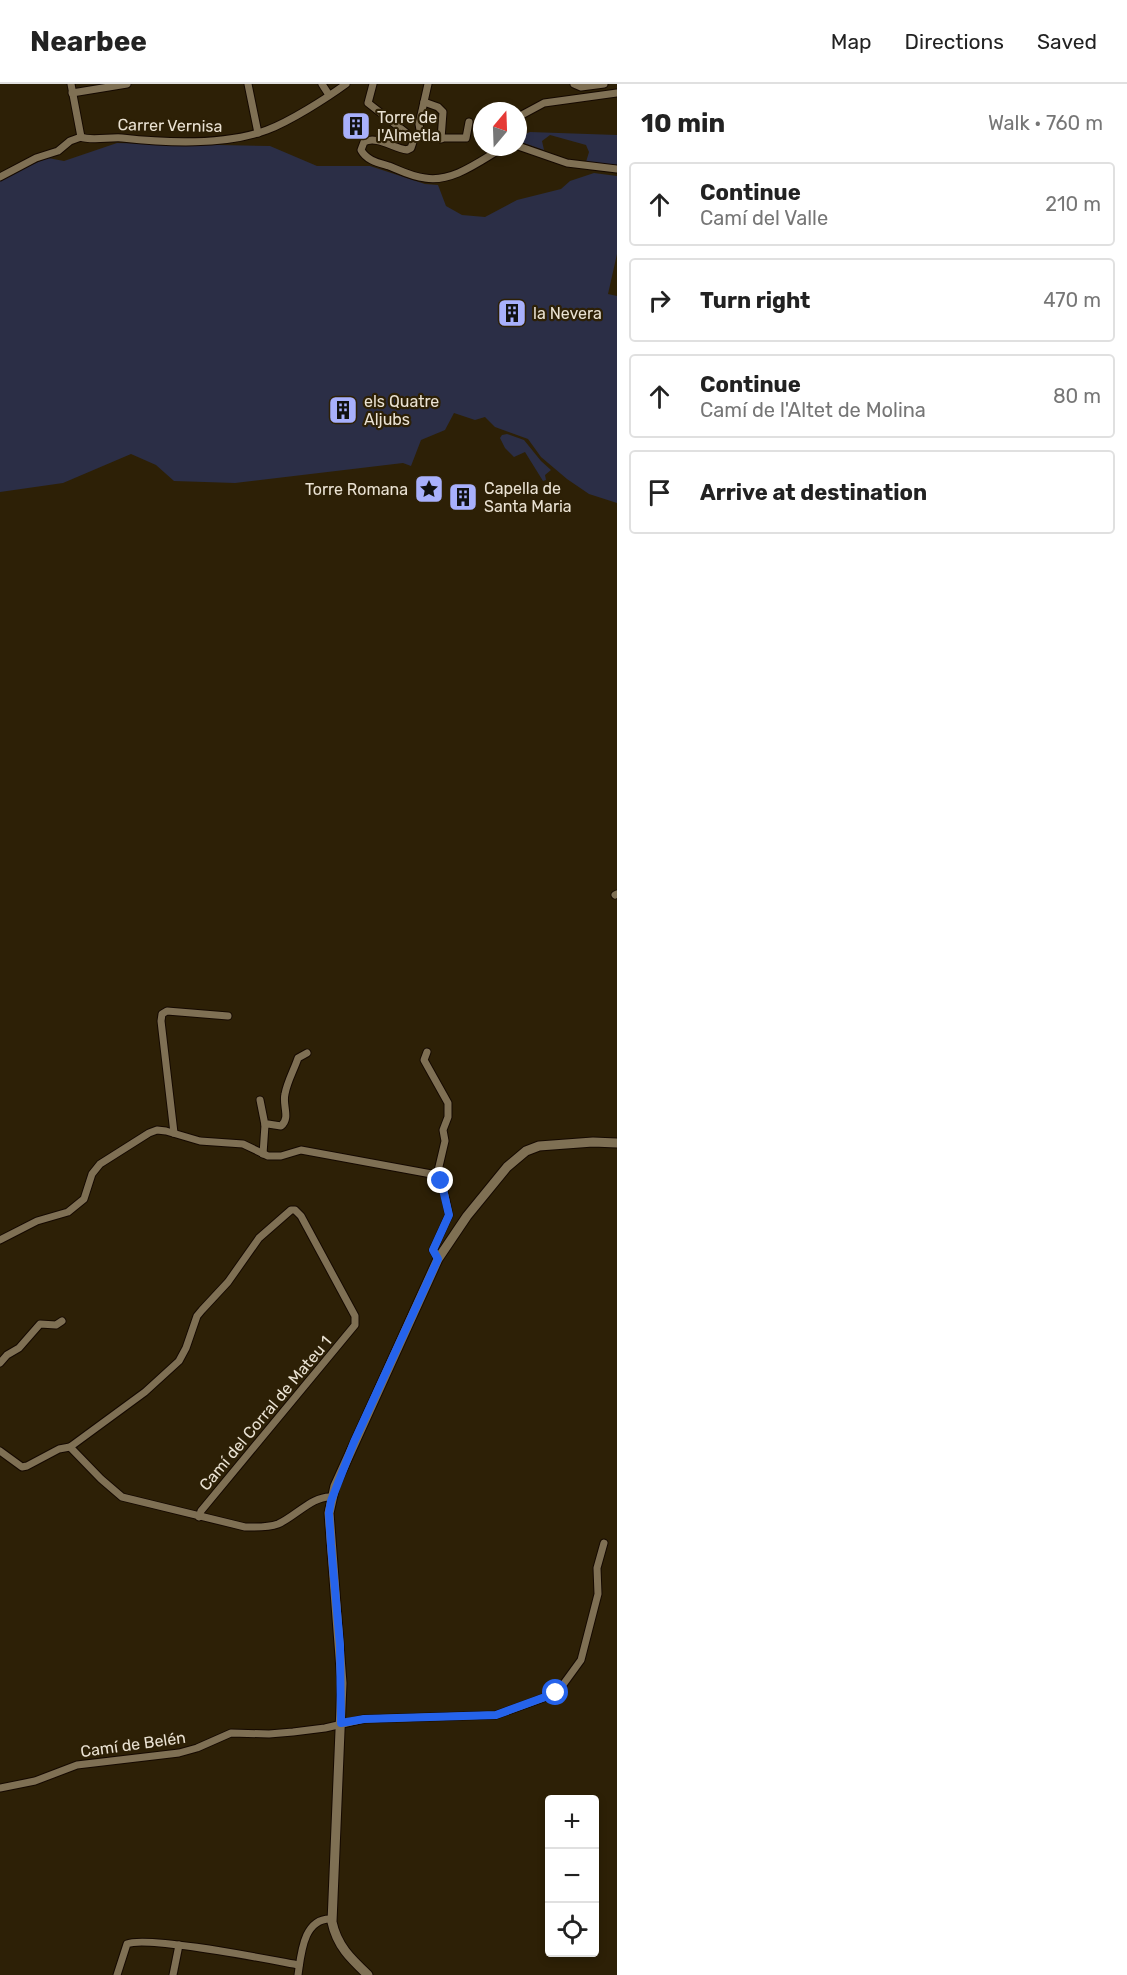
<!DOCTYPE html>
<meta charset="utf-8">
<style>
body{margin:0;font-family:Rubik,sans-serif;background:#f6f6f6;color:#222}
.controls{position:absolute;right:18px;bottom:18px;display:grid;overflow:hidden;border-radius:6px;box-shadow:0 3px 9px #0003}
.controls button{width:54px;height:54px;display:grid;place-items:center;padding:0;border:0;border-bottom:2px solid #e0e0e0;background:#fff;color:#222;font:30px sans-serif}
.compass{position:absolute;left:473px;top:18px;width:54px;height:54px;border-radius:50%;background:#fff;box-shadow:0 3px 9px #0003;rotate:19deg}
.stop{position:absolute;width:18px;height:18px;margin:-14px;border:4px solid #2563eb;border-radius:50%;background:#fff}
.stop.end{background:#2563eb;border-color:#fff;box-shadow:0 2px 6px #0008}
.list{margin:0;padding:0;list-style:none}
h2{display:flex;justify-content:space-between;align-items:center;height:78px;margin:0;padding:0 24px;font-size:26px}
h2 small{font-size:20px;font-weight:400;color:#767676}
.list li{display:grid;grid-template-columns:39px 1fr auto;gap:18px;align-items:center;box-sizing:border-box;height:84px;margin:0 12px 12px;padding:0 12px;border:2px solid #e0e0e0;border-radius:6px}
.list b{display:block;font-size:22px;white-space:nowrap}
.list p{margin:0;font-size:20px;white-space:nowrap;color:#767676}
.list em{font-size:20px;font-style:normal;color:#767676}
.icon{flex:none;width:33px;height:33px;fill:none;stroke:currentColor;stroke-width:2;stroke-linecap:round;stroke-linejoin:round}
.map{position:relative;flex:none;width:617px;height:1891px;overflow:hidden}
header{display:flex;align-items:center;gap:36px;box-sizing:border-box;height:84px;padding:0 30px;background:#fff;border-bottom:2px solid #e0e0e0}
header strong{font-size:28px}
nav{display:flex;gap:33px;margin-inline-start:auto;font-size:21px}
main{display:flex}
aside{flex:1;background:#fff}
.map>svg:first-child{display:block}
.green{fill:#2b2e46}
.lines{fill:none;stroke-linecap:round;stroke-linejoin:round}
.street-casing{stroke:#150900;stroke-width:9}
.secondary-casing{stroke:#150900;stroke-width:11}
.street{stroke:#7f7054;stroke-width:7}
.secondary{stroke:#7f7054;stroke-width:9}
.route{stroke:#2563eb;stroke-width:8}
.labels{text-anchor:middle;stroke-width:4.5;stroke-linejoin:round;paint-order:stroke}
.poi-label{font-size:16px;fill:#eae2d3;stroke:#2d2006;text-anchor:start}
.street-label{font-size:16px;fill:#eae2d3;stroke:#2d2006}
</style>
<header>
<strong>Nearbee</strong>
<nav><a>Map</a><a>Directions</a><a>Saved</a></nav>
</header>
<main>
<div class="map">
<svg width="617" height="1891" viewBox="0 0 617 1891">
<rect width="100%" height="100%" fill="#2d2006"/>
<g class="green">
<path d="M530 48 617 51V81L586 78 589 68 586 61 550 51 542 57 544 66 518 57V53Z"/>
<path d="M117 59 270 62 317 82H370L425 100 438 101 446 122 462 131 485 133 517 116 561 105 570 97 594 89 617 92V170L608 210 617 212V419L589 410 567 395 541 373 528 355 495 343 485 333 475 336 454 329 445 346 421 356 411 382 403 379 235 399 174 397 156 381 131 370 63 399 0 408V97L26 83 48 74 64 77Z"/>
<path d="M507 350 524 356 541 377 551 386 545 391 546 396 543 397 525 368 514 373 505 364 500 354 502 351Z"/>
</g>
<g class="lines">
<g class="street-casing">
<g id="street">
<path d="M71 0 81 53"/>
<path d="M248 0 258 49"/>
<path d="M322 0 329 11"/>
<path d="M373 0 368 19 409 51 413 58 411 64 407 66C393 64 376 51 364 58L361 66C367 77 379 79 389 82 401 87 413 93 425 94 453 99 481 76 504 63"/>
<path d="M428 0 419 40 420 46 424 54H466L469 38"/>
<path d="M574 0 581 3 604 0"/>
<path d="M72 9 127 0"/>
<path d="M424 18 438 23 443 28 441 55"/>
<path d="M518 33 544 19 617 9"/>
<path d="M81 53C89 57 111 53 122 54 167 59 223 62 267 46 289 38 327 14 346 0"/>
<path d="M518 62 567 79 617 85"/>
<path d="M0 93 36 74 58 67 70 57 81 53"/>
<path d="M615 811 617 810"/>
<path d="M427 968 424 976 448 1019V1033L443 1046 445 1057 437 1091"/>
<path d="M260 1016 265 1041 263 1070"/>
<path d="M265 1041 268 1040 281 1042C291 1034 282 1021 285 1010 287 998 294 986 298 974L307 969"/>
<path d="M174 1049 161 937 162 930 167 927 228 932"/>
<path d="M0 1156 37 1137 68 1128 84 1115 92 1090 100 1080 149 1049 157 1046 166 1047 200 1057 243 1060 268 1072H281L301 1066 437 1091 442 1097 449 1131 433 1166 438 1175"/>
<path d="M0 1279 7 1271 19 1264 40 1240 56 1241 62 1237"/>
<path d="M70 1363 101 1395 122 1413 245 1443C256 1443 267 1444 278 1440 295 1433 313 1411 332 1413"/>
<path d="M0 1367 22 1383 27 1382 59 1365 70 1363 145 1308 179 1277 186 1264 197 1232 202 1226 228 1198 259 1154 291 1126H295L301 1132 355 1232V1241L201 1427 199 1433"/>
<path d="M0 1704 35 1697 77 1681 179 1669 197 1664 231 1649 269 1650 293 1648 325 1644 364 1635 496 1631 557 1609 581 1576 598 1510 597 1484 604 1459"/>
<path d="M117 1891 127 1860C146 1851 271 1876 299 1881"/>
<path d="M173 1891 179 1861"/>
<path d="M298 1891C301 1871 303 1833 332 1835"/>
</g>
</g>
<g class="secondary-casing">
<path id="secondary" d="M368 1891C351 1875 337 1862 332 1838L342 1599 329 1429 335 1402 438 1175 467 1132 507 1083 526 1067 539 1062 593 1058 617 1059"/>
</g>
<use href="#street" class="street"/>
<use href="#secondary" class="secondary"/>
</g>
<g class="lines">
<path class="route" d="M441 1097 449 1131 433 1166 438 1175 354 1358 331 1417 329 1429 331 1461 340 1561 341 1639 364 1635 496 1631 556 1609"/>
</g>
<defs>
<g id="building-square" transform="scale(1.5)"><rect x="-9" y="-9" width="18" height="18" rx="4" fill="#a8b0fc" stroke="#2d2006"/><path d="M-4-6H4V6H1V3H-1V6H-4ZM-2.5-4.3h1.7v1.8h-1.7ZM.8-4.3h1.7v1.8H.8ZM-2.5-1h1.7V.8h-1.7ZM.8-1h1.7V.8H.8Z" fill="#111"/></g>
<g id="sight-square" transform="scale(1.5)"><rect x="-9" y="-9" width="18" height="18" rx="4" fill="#a8b0fc" stroke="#2d2006"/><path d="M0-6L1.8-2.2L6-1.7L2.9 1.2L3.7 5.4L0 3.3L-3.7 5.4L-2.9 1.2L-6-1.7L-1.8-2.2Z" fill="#111"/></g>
</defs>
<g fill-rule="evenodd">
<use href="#building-square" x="356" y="42"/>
<use href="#building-square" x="512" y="229"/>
<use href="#building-square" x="343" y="326"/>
<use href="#sight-square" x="429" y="405"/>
<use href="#building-square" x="463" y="413"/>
</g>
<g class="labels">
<g class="poi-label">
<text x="377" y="39">Torre de<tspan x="377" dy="18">l'Almetla</tspan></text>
<text x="533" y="235">la Nevera</text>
<text x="364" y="323">els Quatre<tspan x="364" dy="18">Aljubs</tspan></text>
<text x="484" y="410">Capella de<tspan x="484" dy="18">Santa Maria</tspan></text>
<text x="408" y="411" text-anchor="end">Torre Romana</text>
</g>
<g class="street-label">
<text transform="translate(170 41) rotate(1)" y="6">Carrer Vernisa</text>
<text transform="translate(265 1329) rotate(-50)" y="6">Camí del Corral de Mateu 1</text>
<text transform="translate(133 1660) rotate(-8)" y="6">Camí de Belén</text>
</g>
</g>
</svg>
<div class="controls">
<button>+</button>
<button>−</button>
<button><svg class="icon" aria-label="locate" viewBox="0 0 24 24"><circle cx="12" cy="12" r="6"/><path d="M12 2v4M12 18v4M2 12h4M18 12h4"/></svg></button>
</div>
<svg class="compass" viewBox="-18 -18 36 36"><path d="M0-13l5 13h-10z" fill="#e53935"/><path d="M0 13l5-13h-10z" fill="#767676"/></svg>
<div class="stop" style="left:556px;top:1609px"></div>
<div class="stop end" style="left:441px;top:1097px"></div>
</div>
<aside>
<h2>10 min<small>Walk · 760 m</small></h2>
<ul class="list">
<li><svg class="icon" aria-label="ahead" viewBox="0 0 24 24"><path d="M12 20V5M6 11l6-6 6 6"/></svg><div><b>Continue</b><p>Camí del Valle</p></div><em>210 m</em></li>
<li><svg class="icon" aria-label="right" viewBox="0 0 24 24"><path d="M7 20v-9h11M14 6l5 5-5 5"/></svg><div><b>Turn right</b></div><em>470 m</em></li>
<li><svg class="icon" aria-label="ahead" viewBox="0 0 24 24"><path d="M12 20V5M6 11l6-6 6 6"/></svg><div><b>Continue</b><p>Camí de l'Altet de Molina</p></div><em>80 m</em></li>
<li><svg class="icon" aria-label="arrive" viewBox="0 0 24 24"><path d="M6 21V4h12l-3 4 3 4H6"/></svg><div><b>Arrive at destination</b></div></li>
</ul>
</aside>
</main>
